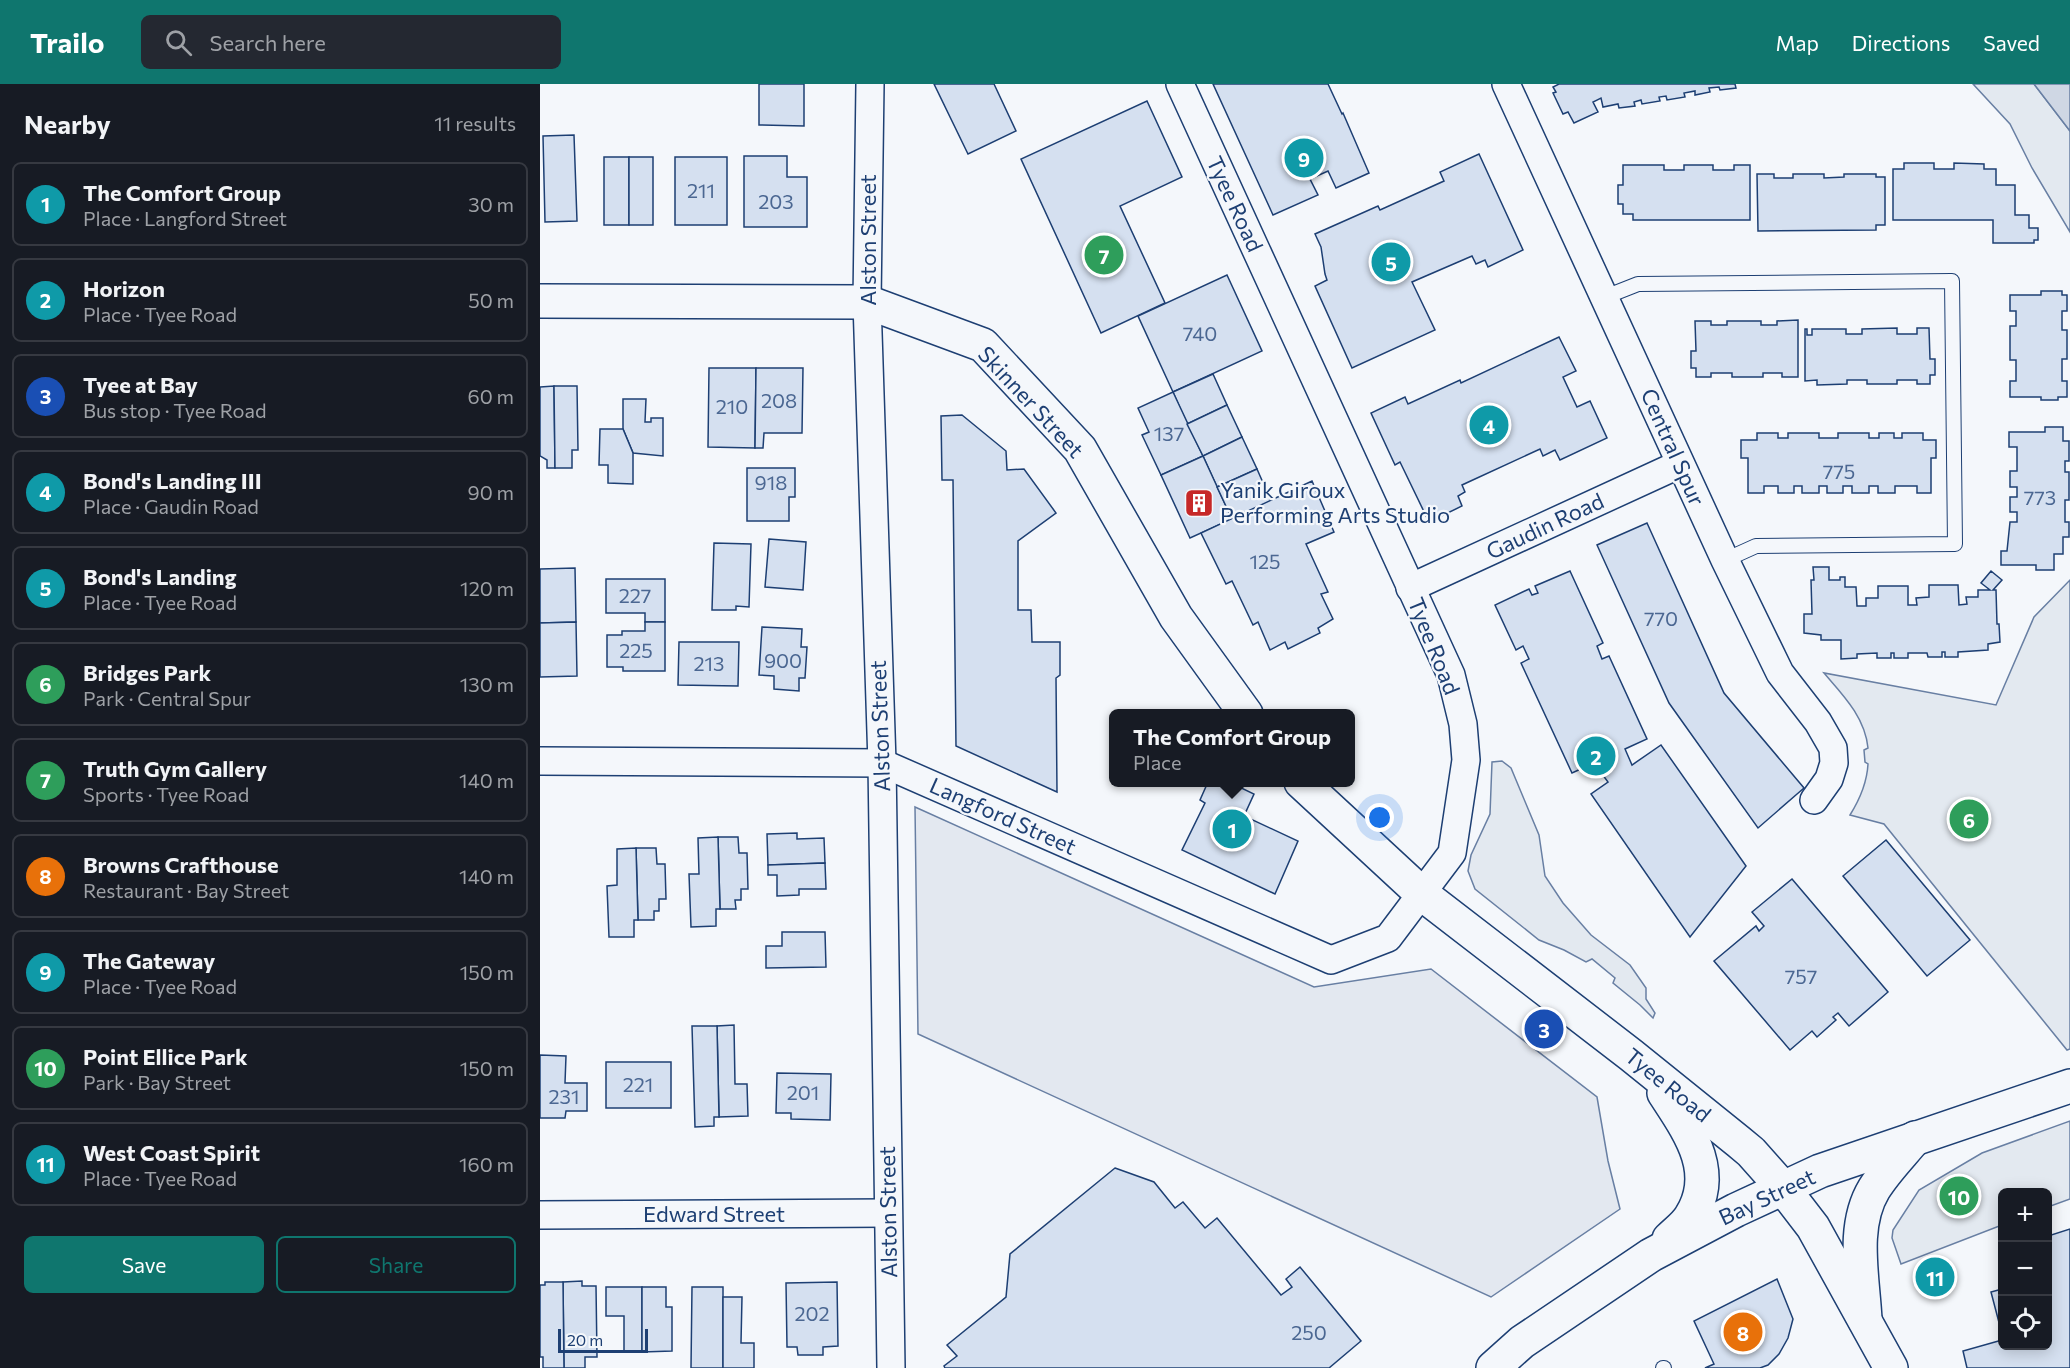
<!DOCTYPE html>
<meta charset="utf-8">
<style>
body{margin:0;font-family:Commissioner,sans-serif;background:#242831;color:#f1f3f6}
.controls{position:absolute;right:18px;bottom:18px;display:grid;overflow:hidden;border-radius:9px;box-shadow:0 3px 15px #0003}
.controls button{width:54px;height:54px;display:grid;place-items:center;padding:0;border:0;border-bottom:2px solid #363941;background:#171b24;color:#f1f3f6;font:30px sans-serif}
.scale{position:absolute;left:18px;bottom:15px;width:90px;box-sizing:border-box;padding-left:6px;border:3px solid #1d3f73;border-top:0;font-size:16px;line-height:21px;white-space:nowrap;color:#1d3f73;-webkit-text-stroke:4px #f4f7fb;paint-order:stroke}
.you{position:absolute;left:840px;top:734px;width:21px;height:21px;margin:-15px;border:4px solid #fff;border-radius:50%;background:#1a73e8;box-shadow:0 0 0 9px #1a73e833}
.badge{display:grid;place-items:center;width:39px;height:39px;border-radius:50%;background:#0f766e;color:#fff;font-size:20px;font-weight:700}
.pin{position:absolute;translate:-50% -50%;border:3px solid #fff;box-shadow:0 2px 6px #0006}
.popup{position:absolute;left:569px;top:625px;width:246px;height:78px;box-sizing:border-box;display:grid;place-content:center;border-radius:9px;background:#171b24;filter:drop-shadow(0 2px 4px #0005);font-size:20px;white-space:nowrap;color:#9ea1a6}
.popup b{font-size:22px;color:#f1f3f6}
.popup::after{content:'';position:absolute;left:50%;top:100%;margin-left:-12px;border:12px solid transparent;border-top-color:#171b24}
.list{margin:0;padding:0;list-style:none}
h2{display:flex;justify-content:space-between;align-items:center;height:78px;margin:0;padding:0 24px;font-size:26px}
h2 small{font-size:20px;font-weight:400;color:#9ea1a6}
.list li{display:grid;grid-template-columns:39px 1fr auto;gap:18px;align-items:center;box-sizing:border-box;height:84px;margin:0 12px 12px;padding:0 12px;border:2px solid #363941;border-radius:9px}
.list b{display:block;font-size:22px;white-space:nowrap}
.list p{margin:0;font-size:20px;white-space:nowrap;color:#9ea1a6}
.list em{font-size:20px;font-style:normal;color:#9ea1a6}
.actions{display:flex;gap:12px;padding:18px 24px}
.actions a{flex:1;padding:14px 0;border:2px solid #0f766e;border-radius:9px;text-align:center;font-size:21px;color:#0f766e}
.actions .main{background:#0f766e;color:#fff}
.icon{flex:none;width:33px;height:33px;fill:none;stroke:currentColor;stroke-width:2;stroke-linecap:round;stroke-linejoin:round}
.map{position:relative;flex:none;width:1530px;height:1284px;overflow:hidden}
header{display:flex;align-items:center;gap:36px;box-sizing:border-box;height:84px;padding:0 30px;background:#0f766e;color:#fff}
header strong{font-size:28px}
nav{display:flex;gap:33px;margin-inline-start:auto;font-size:21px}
.search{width:420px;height:54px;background:#242831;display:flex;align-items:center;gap:15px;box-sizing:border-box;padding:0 21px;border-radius:9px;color:#9ea1a6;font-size:22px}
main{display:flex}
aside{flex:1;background:#171b24}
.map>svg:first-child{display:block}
.green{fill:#e3e9f0;stroke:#687fa3;stroke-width:1.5}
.parking{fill:#e3e8f0;stroke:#687fa3;stroke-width:1.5}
.water{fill:#cfd7e4;stroke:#687fa3;stroke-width:1.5}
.building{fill:#d5e0f0;stroke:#1d3f73;stroke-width:1.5}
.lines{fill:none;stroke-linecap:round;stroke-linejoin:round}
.service-casing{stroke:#1d3f73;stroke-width:16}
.minor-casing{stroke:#1d3f73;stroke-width:30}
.tertiary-casing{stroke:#1d3f73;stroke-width:36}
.secondary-casing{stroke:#1d3f73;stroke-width:36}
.service{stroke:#f4f7fb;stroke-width:14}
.minor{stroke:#f4f7fb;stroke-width:27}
.tertiary{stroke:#f4f7fb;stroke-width:33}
.secondary{stroke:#f4f7fb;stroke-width:33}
.labels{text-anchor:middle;stroke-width:4.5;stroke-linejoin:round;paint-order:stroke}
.number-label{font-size:20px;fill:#4b6792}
.street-label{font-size:22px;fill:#1d3f73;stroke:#f4f7fb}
.poi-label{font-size:22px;fill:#1d3f73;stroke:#f4f7fb;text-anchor:start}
</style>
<header>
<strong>Trailo</strong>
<div class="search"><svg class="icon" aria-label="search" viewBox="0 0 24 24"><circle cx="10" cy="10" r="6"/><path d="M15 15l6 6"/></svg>Search here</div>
<nav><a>Map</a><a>Directions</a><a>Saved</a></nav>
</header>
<main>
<aside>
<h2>Nearby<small>11 results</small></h2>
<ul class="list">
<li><span class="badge" style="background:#0f9aa8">1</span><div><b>The Comfort Group</b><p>Place · Langford Street</p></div><em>30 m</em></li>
<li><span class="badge" style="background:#0f9aa8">2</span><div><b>Horizon</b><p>Place · Tyee Road</p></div><em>50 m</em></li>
<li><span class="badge" style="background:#1a4fb4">3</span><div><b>Tyee at Bay</b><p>Bus stop · Tyee Road</p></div><em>60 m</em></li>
<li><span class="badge" style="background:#0f9aa8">4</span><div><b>Bond's Landing III</b><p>Place · Gaudin Road</p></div><em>90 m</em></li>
<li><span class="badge" style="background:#0f9aa8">5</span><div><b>Bond's Landing</b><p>Place · Tyee Road</p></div><em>120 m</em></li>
<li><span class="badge" style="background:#2e9e5b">6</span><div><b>Bridges Park</b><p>Park · Central Spur</p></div><em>130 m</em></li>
<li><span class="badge" style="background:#2e9e5b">7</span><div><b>Truth Gym Gallery</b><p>Sports · Tyee Road</p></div><em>140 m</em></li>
<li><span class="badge" style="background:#e8710a">8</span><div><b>Browns Crafthouse</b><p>Restaurant · Bay Street</p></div><em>140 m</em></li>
<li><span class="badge" style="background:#0f9aa8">9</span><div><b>The Gateway</b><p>Place · Tyee Road</p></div><em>150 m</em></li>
<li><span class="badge" style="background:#2e9e5b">10</span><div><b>Point Ellice Park</b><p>Park · Bay Street</p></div><em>150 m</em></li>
<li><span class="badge" style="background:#0f9aa8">11</span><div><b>West Coast Spirit</b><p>Place · Tyee Road</p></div><em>160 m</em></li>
</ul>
<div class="actions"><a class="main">Save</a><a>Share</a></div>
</aside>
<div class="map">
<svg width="1530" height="1284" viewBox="0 0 1530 1284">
<rect width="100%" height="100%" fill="#f4f7fb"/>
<g class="green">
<path d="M1433 0H1494L1530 47V148L1492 84 1470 40Z"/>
<path d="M1530 496V965L1527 966 1344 740 1310 731C1320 715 1327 699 1328 680L1325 678 1324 666 1328 664C1325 633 1303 611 1284 589L1456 621 1494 533Z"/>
<path d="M962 677 971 684 999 751 1005 792 1023 819 1051 851 1090 881 1106 904V915L1115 929 1113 934 1100 921 1073 899 1075 894 1052 875 1046 878 1024 866 999 856 935 805 928 787 931 771 950 730 952 678Z"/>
<path d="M1530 1037V1115L1508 1123V1108H1462V1141L1361 1180 1352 1154 1353 1146 1379 1106 1442 1069Z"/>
</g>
<path class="parking" d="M375 723 774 903 891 885 1057 1013 1068 1077 1080 1125 951 1213 378 950Z"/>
<path class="water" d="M1494 0H1530V47Z"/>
<g class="building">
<path d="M219 0H264V42L219 41Z"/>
<path d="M394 0H454L476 47 428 70Z"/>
<path d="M673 0H788L802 30 803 29 829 89 796 104 788 87 770 95 778 111 733 131Z"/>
<path d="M1019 0H1195L1196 4 1180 6 1179 3 1169 4 1170 8 1155 11V7L1144 9 1145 13 1127 16 1126 12 1119 13 1120 17 1102 20 1101 16 1094 18 1095 22 1079 24 1078 20 1063 23 1061 14 1053 18 1058 28 1034 39 1028 28 1023 30 1013 9 1016 8 1013 3Z"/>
<path d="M607 17 642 93 580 122 625 219 561 249 481 75Z"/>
<path d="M34 51 37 137 5 138 3 52Z"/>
<path d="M939 70 983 166 948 183 945 176 936 180 932 172 872 198 895 246 812 284 775 202 787 196 785 190 781 163 775 150 838 122 840 126 904 97 900 88Z"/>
<path d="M204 72H247V93H267V143H204Z"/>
<rect x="64" y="73" width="25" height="68"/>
<rect x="89" y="73" width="24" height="68"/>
<rect x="135" y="73" width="52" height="68"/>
<path d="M1364 79H1394V85H1414V79L1444 80V85H1456V101H1475V131H1489V144H1498V156H1494V159H1453V136H1353V85H1364Z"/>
<path d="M1083 81H1124V86H1144V81H1173V86H1194V81H1210V136H1093V130H1083V120H1078V101H1083Z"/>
<path d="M1217 90H1234V94H1253V90H1284V94L1304 93V90H1336V93H1345V141H1336V146L1218 147Z"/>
<path d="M687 191 722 267 633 308 598 232Z"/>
<path d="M1501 207H1522V211H1527V227H1522V246H1527V275H1522V297H1527V313H1518V316H1501V313H1470V297H1476V276H1470V242H1476V227H1470V211H1501Z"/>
<path d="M1258 236V293H1242V289H1223V293H1192V289H1171V293H1156V284H1151V267H1156L1155 237H1171V241H1187V237H1221V241H1237V237Z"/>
<path d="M1357 244V250H1377V244H1389L1390 275H1395V291H1390V300H1377V296H1357V300H1327V296H1307V300L1277 301V296L1265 297V245H1267V251H1272V245H1306V250H1322V245Z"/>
<path d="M1019 253 1036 287 1023 293 1037 323 1050 317 1067 354 1020 376 1015 366 1003 372 1000 365 922 401 925 408 918 412 922 422 889 438 860 378 855 381 831 329 865 313 868 320 920 296 921 299Z"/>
<path d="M169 284H216L215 364 168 363Z"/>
<path d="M216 284H263L262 349H224L223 364H215Z"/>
<path d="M673 290 687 321 647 340 633 308Z"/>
<path d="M14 302 15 384H7V376L0 372V303Z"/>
<path d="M14 302H37L38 366H32V384H15Z"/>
<path d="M633 308 663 372 621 391 602 351 609 348 598 324Z"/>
<path d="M83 315H106L105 338H111V334H123V372L93 369 83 345Z"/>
<path d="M687 321 702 353 663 372 647 340Z"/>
<path d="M422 331 466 367 467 386 484 385 516 429 478 457V526H491L492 558H520V591L516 594 517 708 416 662 413 396H402L401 332Z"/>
<path d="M1505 343H1523V357H1529V377H1525V388H1529V416H1525V438H1529V453H1523V470H1514V486H1496V481H1461V467H1467L1470 438H1477V428H1470V413H1477V403H1470V387H1477V363H1469V348H1505Z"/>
<path d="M60 345H83L93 369V400L68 399V381H59Z"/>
<path d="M1217 349H1238V354H1248V349H1279V354H1298V349H1329V354H1339V349H1354V354H1362V349H1383V356H1396V374H1391V409H1377V402H1355V409H1338V402H1329V409H1312V402H1303V409H1287V402H1279V409H1262V402H1254V409H1238V402H1224V409H1208V374H1201V356H1217Z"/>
<path d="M702 353 717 385 677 403 663 372Z"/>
<path d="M663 372 692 435 650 454 621 391Z"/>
<path d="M207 384H255V413H249V437H207Z"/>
<path d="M717 385 731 417 692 435 677 403Z"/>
<path d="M772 397 794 448 766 460 788 508 781 510 793 535 778 544 780 549 748 565 745 558 730 566 718 538 713 541 692 497 686 500 661 449Z"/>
<path d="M1107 439 1184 609 1264 704 1218 744 1129 619 1057 461Z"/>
<path d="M229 455 266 458 263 506 225 503Z"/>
<path d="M174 459 211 460 209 523 196 522V526H172Z"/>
<path d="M1273 483H1289V496H1300V493H1305V503H1316L1317 522H1326V514H1338V502H1368V521H1377L1376 514 1389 513V501H1418L1419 521 1427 520 1426 513H1438V506H1450L1441 499 1451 487 1462 496 1453 506H1456L1457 540H1459L1460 558 1448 560V566L1418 568V573H1405V568H1402V573H1388L1387 569H1368V574H1354V569H1351V574H1337V569L1317 570V574L1301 575V556H1281V551L1264 549V530H1272L1271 496H1274Z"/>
<path d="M35 484 36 538 0 539V485Z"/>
<path d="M1030 487 1063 559 1057 562 1062 575 1069 572 1107 655 1085 665 1092 681 1121 661 1206 782 1150 853 1051 710 1068 698 1054 679 1032 689 981 579 989 575 983 562 976 566 955 521 989 505 992 511 998 509 995 502Z"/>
<path d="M66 495H125V538H105V529H66Z"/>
<path d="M36 538 37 592 0 593V539Z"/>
<path d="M105 538H125V587H83V583H67V551H82V547H105Z"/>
<path d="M222 543 262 545 261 563H267L265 594H259V607L234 605V592L219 591Z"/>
<path d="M139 558H199L198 602 138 601Z"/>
<path d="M668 698H689L714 710 704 732 758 757 735 810 642 766 665 719 660 716Z"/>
<path d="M257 749V755L284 754 285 779 228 781 227 750Z"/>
<path d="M178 753H198L199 769H207L208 805H201V816H195L196 825H180Z"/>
<path d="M178 753 180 825H176V842L151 843 149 790H159L158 754Z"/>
<path d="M1346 756 1430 856 1387 892 1303 792Z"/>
<path d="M96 764H116L117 780H125L126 815H119V827H114V836H98Z"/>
<path d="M96 764 98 836H94V853H69L67 802 77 801V765Z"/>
<path d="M285 779 286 805H259V811L237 812V791H228V781Z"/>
<path d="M1252 795 1348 908 1309 942 1298 929 1293 933 1296 936 1277 953 1272 947 1250 966 1174 877 1216 842 1219 847 1224 842 1212 828Z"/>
<path d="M242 848H285L286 883 226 884V862H242Z"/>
<path d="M194 941 195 1000H207L208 1032 179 1033 177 942Z"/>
<path d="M152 942H177L179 1033H174V1042L155 1043Z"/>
<path d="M0 971 26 972 25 999H47V1027H26L25 1034H0Z"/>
<rect x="66" y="978" width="65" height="46"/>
<path d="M237 989 291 990 290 1036 251 1035V1029H236Z"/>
<path d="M575 1084 614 1098 635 1124 643 1118 665 1144 677 1134 741 1211 752 1203 746 1195 760 1183 821 1257 789 1284H405L404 1282 417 1272 407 1261 466 1213 470 1170Z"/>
<path d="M1530 1145V1284H1427L1423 1267 1462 1256V1262H1508V1152Z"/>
<path d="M1237 1195 1253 1235 1248 1254 1239 1270 1228 1281 1220 1284H1165L1174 1280 1154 1237Z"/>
<path d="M42 1197V1202H56L57 1273H45V1284H24L23 1198Z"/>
<path d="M5 1198H23L24 1284H3V1273H0V1201H5Z"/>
<path d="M297 1198 298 1262 283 1263V1271H258L257 1263H247L246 1199Z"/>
<path d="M66 1203H102V1268H84V1232H66Z"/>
<path d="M102 1203H126V1223H132V1267L102 1268Z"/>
<path d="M152 1203H183V1284H151Z"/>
<path d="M1462 1205V1250L1451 1208Z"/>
<path d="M183 1213H202L201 1259H214V1284H183Z"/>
</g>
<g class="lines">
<g class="service-casing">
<g id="service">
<path d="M1065 213 1098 200 1412 197 1415 460 1216 462 1185 476"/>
<path d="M1123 1284H1124"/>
</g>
</g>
<g class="minor-casing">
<g id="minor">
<path d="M330 0 327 218 342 679 351 1284"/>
<path d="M966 0 1185 476 1240 589 1278 638 1293 664 1294 679 1289 695 1274 716"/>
<path d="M870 504 1140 380"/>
<path d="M0 677 342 679 791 876 848 854 912 769 926 676 923 640 911 591 640 0"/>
<path d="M0 1131 348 1129"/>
</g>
</g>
<g class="tertiary-casing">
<path id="tertiary" d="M1243 1104 1273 1143 1351 1284"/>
</g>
<g class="secondary-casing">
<g id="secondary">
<path d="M0 217 327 218 443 261 540 365 636 533 706 630"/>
<path d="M761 698 882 810 1091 971 1199 1058 1211 1068 1243 1104"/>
<path d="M1124 1009C1148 1046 1179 1087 1151 1132 1146 1141 1136 1148 1129 1155"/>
<path d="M1325 1236C1323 1193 1311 1143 1334 1105 1345 1087 1362 1070 1375 1054"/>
<path d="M953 1284 982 1258 1111 1171 1196 1126 1280 1087 1530 1002"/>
</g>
</g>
<use href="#service" class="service"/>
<use href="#minor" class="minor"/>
<use href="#tertiary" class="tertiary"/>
<use href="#secondary" class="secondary"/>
</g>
<defs>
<g id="building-square" transform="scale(1.5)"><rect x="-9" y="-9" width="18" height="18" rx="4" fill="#c62828" stroke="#f4f7fb"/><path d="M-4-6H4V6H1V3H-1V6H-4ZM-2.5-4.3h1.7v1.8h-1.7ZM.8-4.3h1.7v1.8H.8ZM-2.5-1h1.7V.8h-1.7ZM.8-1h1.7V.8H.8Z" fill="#fff"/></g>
</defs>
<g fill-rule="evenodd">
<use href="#building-square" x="659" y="419"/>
</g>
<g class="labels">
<g class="number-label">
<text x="161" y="114">211</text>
<text x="236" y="125">203</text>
<text x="660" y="257">740</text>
<text x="239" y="324">208</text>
<text x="192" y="330">210</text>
<text x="629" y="357">137</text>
<text x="1299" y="395">775</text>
<text x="231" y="406">918</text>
<text x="1500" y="421">773</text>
<text x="725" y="485">125</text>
<text x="95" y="519">227</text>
<text x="1121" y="542">770</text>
<text x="96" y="574">225</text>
<text x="243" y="584">900</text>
<text x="169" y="587">213</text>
<text x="1261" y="900">757</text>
<text x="98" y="1008">221</text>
<text x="263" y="1016">201</text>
<text x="24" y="1020">231</text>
<text x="272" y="1237">202</text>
<text x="769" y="1256">250</text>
</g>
<g class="street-label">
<text transform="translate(695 120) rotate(65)" y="8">Tyee Road</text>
<text transform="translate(328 156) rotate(-90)" y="8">Alston Street</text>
<text transform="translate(491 318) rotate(47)" y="8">Skinner Street</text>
<text transform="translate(1133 363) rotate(66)" y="8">Central Spur</text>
<text transform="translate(1005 442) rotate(-25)" y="8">Gaudin Road</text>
<text transform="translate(894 562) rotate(68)" y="8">Tyee Road</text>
<text transform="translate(340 642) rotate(-92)" y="8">Alston Street</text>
<text transform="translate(463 732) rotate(24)" y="8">Langford Street</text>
<text transform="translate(1128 1001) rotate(39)" y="8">Tyee Road</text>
<text transform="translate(1227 1113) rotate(-25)" y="8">Bay Street</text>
<text transform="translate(348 1128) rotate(-91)" y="8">Alston Street</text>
<text x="174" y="1138">Edward Street</text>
</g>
<g class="poi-label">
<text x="680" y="414">Yanik Giroux<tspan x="680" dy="25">Performing Arts Studio</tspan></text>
</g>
</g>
</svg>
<div class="controls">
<button>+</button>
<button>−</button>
<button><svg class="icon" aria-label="locate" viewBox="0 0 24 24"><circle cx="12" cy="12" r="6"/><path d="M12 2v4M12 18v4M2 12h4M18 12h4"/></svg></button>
</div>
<div class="scale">20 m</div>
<div class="you"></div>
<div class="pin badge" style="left:692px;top:745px;background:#0f9aa8">1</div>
<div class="popup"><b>The Comfort Group</b>Place</div>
<div class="pin badge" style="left:1056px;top:672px;background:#0f9aa8">2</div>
<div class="pin badge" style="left:1004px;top:945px;background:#1a4fb4">3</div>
<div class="pin badge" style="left:949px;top:341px;background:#0f9aa8">4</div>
<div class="pin badge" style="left:851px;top:178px;background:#0f9aa8">5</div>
<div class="pin badge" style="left:1429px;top:735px;background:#2e9e5b">6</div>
<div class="pin badge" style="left:564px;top:171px;background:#2e9e5b">7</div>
<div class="pin badge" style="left:1203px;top:1248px;background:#e8710a">8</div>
<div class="pin badge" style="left:764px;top:74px;background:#0f9aa8">9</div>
<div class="pin badge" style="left:1419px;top:1112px;background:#2e9e5b">10</div>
<div class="pin badge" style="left:1395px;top:1193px;background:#0f9aa8">11</div>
</div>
</main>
